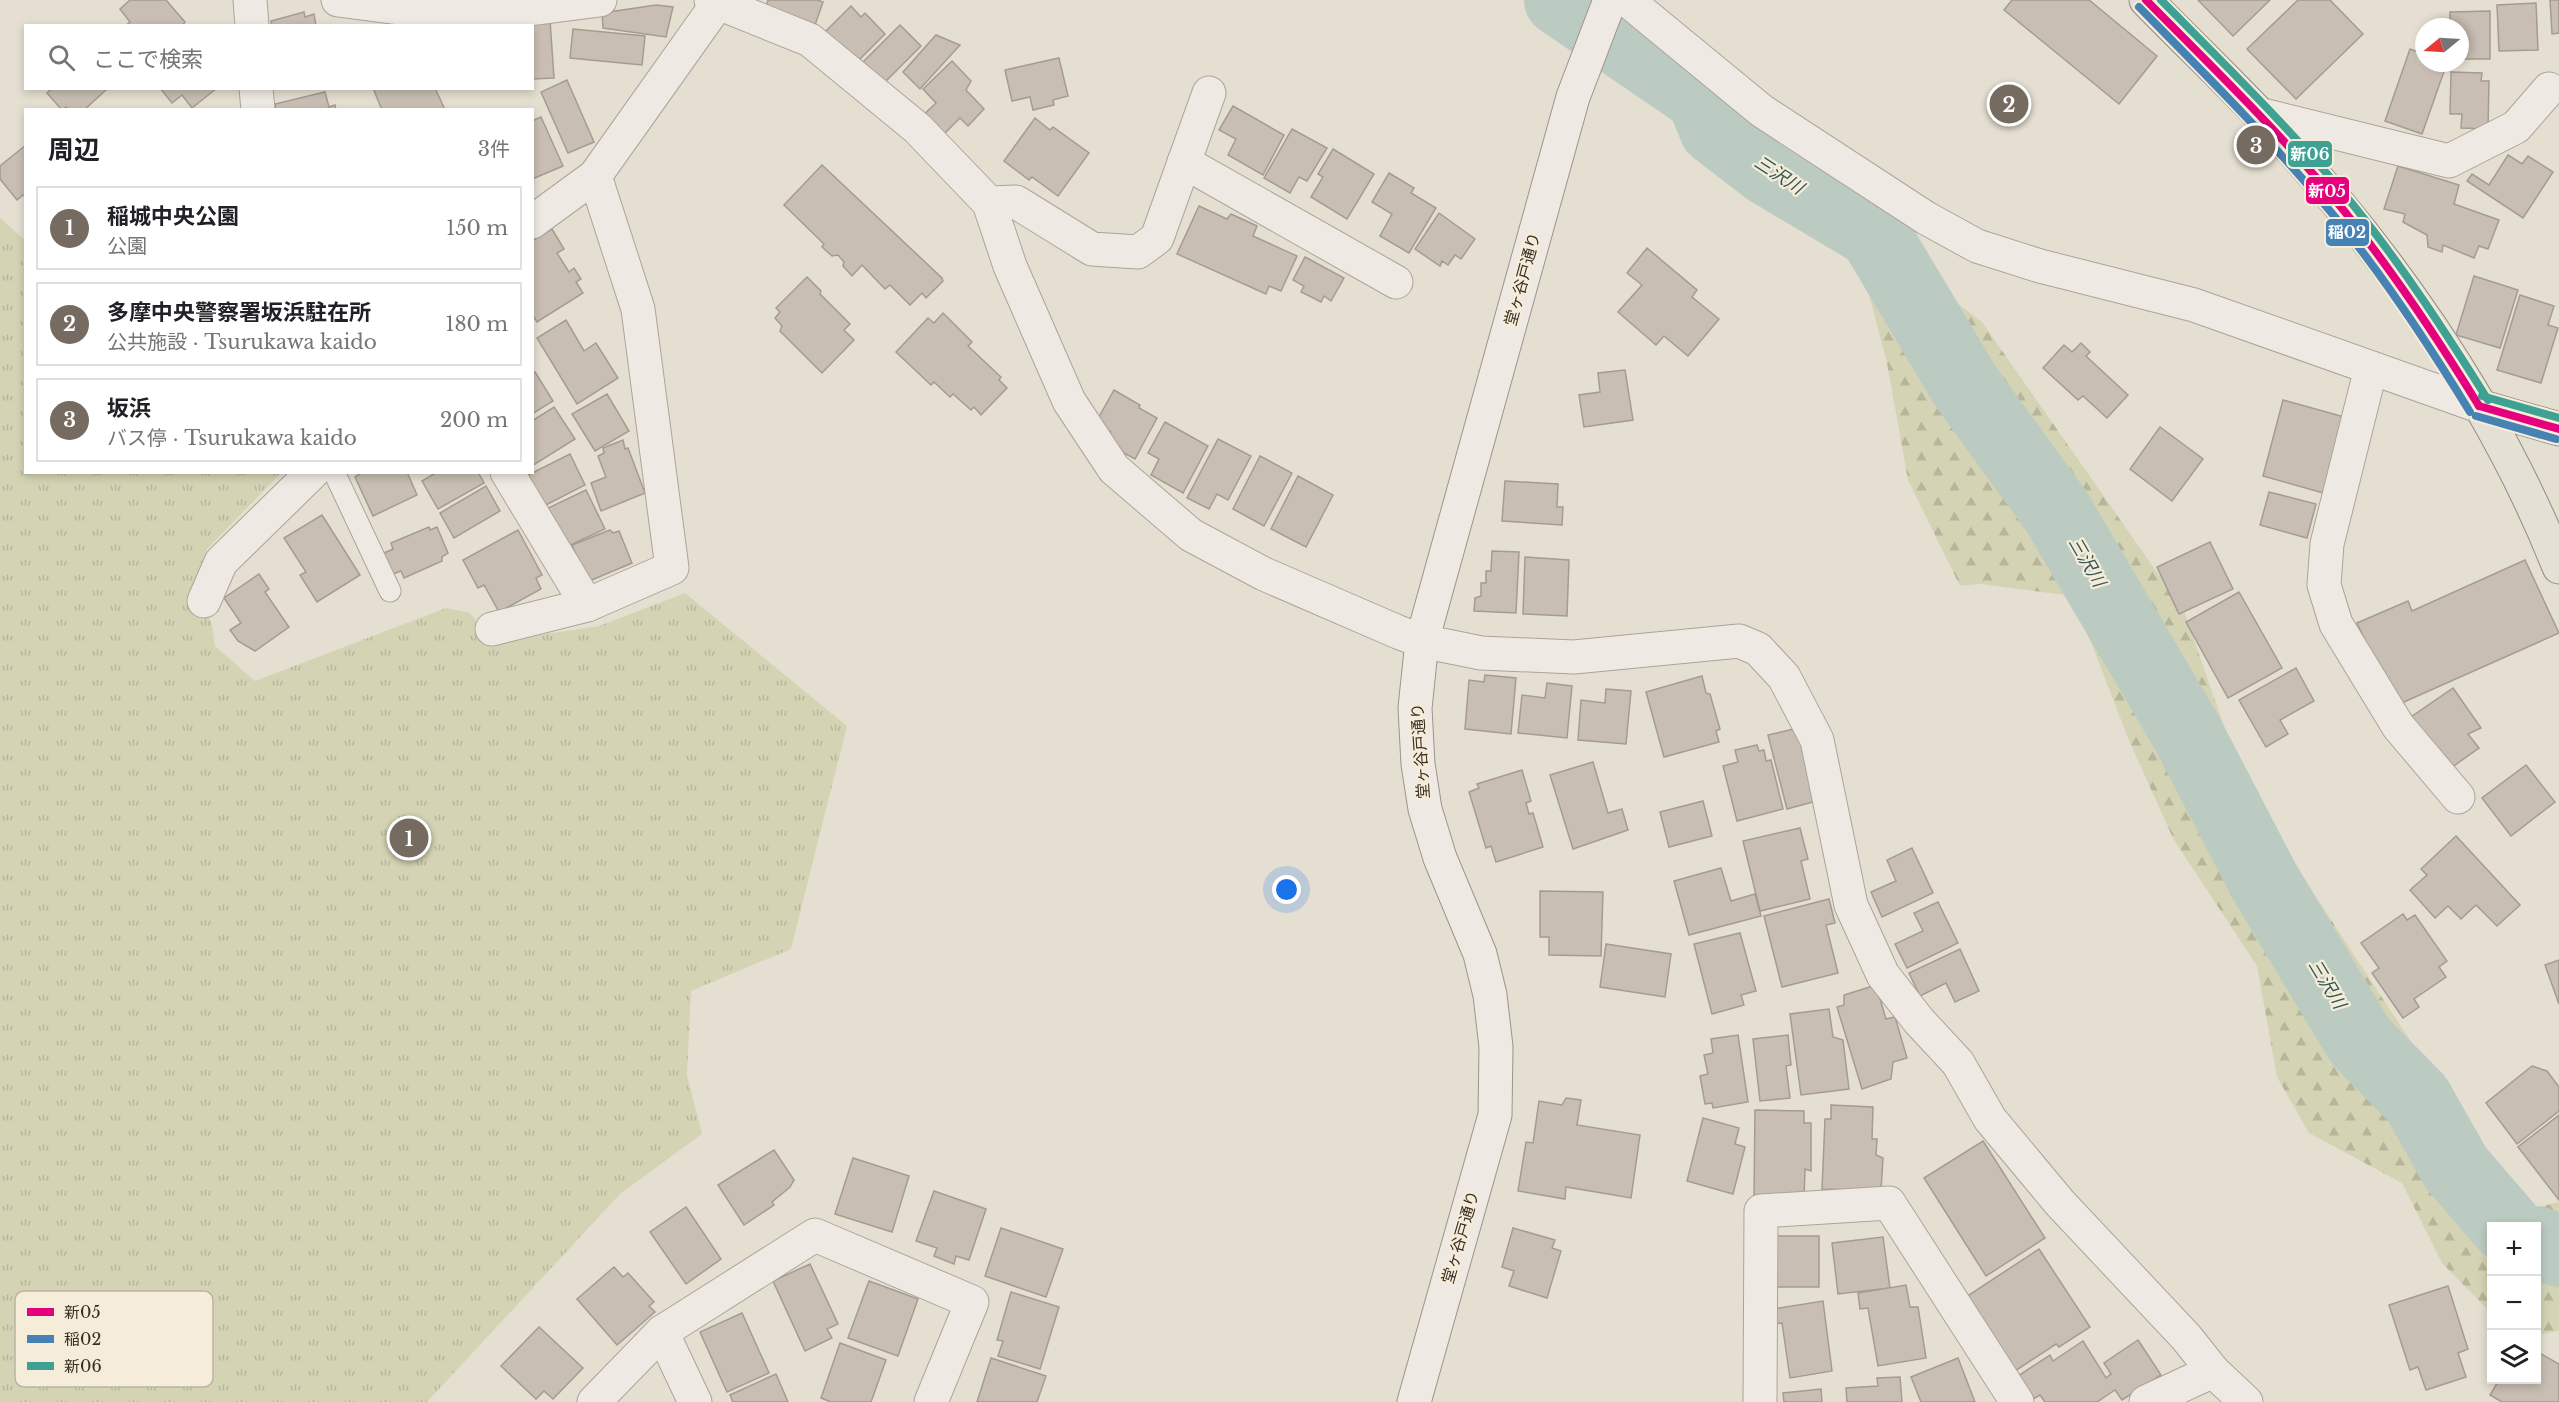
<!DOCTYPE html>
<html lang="ja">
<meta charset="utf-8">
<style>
body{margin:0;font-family:"Libre Baskerville","Noto Sans JP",serif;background:#f6f6f6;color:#202124}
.controls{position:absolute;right:18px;bottom:18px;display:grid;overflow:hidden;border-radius:0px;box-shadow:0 3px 9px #0003}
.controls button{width:54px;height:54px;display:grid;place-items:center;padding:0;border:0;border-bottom:2px solid #e0e0e0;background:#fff;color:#202124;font:30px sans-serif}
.compass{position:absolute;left:2415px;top:18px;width:54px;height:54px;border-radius:50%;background:#fff;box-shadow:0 3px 9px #0003;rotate:252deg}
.you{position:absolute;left:1287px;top:890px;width:21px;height:21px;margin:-15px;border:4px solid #fff;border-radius:50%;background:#1a73e8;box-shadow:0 0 0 9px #1a73e833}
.badge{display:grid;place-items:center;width:39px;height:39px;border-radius:50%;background:#766b60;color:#fff;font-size:20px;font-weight:700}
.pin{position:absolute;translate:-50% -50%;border:3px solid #fff;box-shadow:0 2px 6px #0006}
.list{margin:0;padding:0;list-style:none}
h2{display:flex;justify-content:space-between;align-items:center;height:78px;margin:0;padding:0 24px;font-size:26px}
h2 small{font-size:20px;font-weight:400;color:#757577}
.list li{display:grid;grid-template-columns:39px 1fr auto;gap:18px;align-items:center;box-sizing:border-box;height:84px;margin:0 12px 12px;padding:0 12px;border:2px solid #e0e0e0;border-radius:0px}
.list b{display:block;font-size:22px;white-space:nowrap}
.list p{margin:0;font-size:20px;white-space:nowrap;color:#757577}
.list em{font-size:20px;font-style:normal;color:#757577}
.icon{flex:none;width:33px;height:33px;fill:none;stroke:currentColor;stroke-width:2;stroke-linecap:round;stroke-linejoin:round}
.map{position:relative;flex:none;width:2559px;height:1402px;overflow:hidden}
.search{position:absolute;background:#fff;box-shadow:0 3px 9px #0003;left:24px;top:24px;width:510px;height:66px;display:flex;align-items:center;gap:15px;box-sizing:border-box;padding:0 21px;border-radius:0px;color:#757577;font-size:22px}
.panel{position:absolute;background:#fff;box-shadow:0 3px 9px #0003;left:24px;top:108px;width:510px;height:366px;border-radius:0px}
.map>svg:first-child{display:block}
.forest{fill:url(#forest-firs)}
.park{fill:url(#park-tufts)}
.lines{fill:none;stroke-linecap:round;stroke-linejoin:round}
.river{stroke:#bccbc1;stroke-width:72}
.building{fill:#c9beb3;stroke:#a69b91;stroke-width:1.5}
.lane-casing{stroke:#aba49a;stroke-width:23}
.street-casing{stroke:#aba49a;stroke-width:35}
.secondary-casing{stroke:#9b948a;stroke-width:35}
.primary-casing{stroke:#908a81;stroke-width:35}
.lane{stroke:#eeeae3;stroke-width:21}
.street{stroke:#eeeae3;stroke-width:33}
.secondary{stroke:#eeeae3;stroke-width:33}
.primary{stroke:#e5e0d5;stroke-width:33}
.bus-1-casing{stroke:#f5ecd9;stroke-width:12}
.bus-2-casing{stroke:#f5ecd9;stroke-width:12}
.bus-3-casing{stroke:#f5ecd9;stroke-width:12}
.bus-1{stroke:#e5007d;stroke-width:8}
.bus-2{stroke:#4682b4;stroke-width:8}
.bus-3{stroke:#3ea193;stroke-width:8}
.labels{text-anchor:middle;stroke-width:4.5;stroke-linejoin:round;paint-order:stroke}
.street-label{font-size:16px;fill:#3a2d22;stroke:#f5ecd9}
.water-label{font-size:18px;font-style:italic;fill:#325956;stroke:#f5ecd9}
.key{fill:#f5ecd9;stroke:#bdb3a2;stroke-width:1.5}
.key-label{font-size:16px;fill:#3a2d22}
.line-badge{stroke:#f5ecd9;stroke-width:2}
.badge-label{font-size:16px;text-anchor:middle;font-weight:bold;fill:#fff}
</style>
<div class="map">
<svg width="2559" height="1402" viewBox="0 0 2559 1402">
<defs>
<pattern id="forest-firs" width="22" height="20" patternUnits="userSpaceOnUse" patternTransform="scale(1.5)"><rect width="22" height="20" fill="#d4d4b5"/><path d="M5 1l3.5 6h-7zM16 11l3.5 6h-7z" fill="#b7b69b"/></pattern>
<pattern id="park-tufts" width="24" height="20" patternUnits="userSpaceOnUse" patternTransform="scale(1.5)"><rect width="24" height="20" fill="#d4d4b5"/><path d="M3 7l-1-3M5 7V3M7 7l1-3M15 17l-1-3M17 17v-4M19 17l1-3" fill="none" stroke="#b7b69b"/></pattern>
</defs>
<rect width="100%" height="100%" fill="#e5dfd2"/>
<path class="forest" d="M1850 222 1982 322 2184 611 2247 792 2410 1040 2467 1116 2479 1179 2527 1210 2559 1202V1331L2537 1335 2536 1226H2492L2491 1313 2442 1263 2402 1183 2309 1133 2277 1077 2257 966 2174 840 2130 743 2073 596 1980 584 1960 586 1908 480 1887 363Z"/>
<path class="park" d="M0 218 25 240 26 472 281 473 207 549 195 585 212 625 215 646 255 681 446 608 470 613 493 642 599 626 685 593 847 726 791 949 691 991 687 1075 702 1134 620 1194 427 1402H0Z"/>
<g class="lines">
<g class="river">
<path d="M1560 0 1702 97 1715 129 1767 169 1874 233 1966 387 2057 512 2187 733 2264 881 2360 1041 2417 1099 2456 1168 2506 1226"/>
<path d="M2536 1242 2559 1251"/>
</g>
</g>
<g class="building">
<path d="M130 0H166L185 22 182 26H125L130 22 120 9Z"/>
<path d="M768 0H817L823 2 815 25 766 7Z"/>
<path d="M2012 0H2089L2157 56 2119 104 2004 10Z"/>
<path d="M2198 0H2270L2233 36Z"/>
<path d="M2298 0H2330L2363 34 2296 99 2247 49Z"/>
<path d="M2550 0H2559V33L2552 34Z"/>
<path d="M2536 3 2538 50 2499 51 2497 5Z"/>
<path d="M656 5 673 7 666 37 603 28 602 13Z"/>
<path d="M851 6 861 17 865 13 885 34 855 64 824 33Z"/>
<path d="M2490 11V59H2460V27H2450V12Z"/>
<path d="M304 12 305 17 314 14 316 26H272L271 21Z"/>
<path d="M550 20 554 78 532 79V26H522Z"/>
<path d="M900 25 921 46 882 85 861 64Z"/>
<path d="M573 29 645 36 642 65 570 58Z"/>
<path d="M936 35 960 45 920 89 903 72Z"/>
<path d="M2410 49 2424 54V63H2447L2422 134 2385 121Z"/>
<path d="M1059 58 1068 96 1053 100 1054 105 1033 110 1030 97 1012 101 1005 70Z"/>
<path d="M952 61 971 81 966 90 984 109 968 126 960 118 936 142 916 122 936 103 923 89Z"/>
<path d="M2451 72 2482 73 2481 81H2489L2488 129 2461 128 2462 114H2450Z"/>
<path d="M567 80 594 142 568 153 541 92Z"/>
<path d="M52 88H108L84 110H68L66 107 62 110 47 93Z"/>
<path d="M160 88H217L192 108 182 95 172 103Z"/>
<path d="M373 88H435L445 110H382Z"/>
<path d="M325 92 329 107 335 105 336 110H276L275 104Z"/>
<path d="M1233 106 1284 135 1263 175 1228 155 1236 139 1219 130Z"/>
<path d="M541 117 563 166 532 179V121Z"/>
<path d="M1035 118 1050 130 1053 127 1089 153 1058 196 1032 177 1029 180 1004 161Z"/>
<path d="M1292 129 1327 148 1307 181 1299 177 1290 193 1264 178Z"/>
<path d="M26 145V197L23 195 17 200 0 179V166Z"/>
<path d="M1333 149 1374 174 1347 219 1311 197 1323 177 1318 174Z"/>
<path d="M2508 155 2522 164 2528 156 2553 172 2523 218 2467 181 2472 174 2489 185Z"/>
<path d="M822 165 942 278 943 281 926 298 922 293 910 305 890 285 885 289 862 265 852 276 843 266 844 262 838 255 832 256 822 247 824 244 784 205Z"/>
<path d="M2398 166 2459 185 2454 204 2499 220 2488 249 2479 246 2474 258 2443 245 2442 252 2428 247 2427 235 2403 222 2405 214 2384 209Z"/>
<path d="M1389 173 1414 188 1411 193 1436 208 1409 253 1380 236 1392 214 1372 202Z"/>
<path d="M1199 206 1227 219 1231 214 1257 226 1253 236 1297 256 1281 291 1269 286 1266 294 1177 254Z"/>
<path d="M1439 213 1475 239 1461 259 1455 255 1448 265 1442 261 1440 266 1415 249Z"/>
<path d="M552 229 564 249 557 253 569 272 574 268 581 279 576 282 583 293 537 322 532 314V241Z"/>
<path d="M1647 248 1697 290 1692 297 1719 319 1688 356 1664 336 1656 345 1618 312 1642 285 1627 273Z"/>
<path d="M1305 257 1344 278 1331 301 1324 296 1321 302 1301 292 1304 286 1293 280Z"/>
<path d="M2474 276 2518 290 2500 348 2456 335Z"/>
<path d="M807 277 821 291 820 294 850 324 844 330 854 340 822 373 780 331 782 326 775 318 780 312 776 308Z"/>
<path d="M2520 295 2554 306 2548 325 2558 328 2541 383 2497 370Z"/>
<path d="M943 313 972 342 968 346 1001 377 999 380 1007 388 981 415 974 407 971 410 953 394 950 397 934 382 931 385 896 352 928 318 934 323Z"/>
<path d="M566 320 584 351 596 343 618 378 577 404 537 338Z"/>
<path d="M2081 343 2090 352 2086 356 2128 395 2107 418 2083 396 2078 400 2043 368 2064 345 2072 352Z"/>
<path d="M1625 370 1633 420 1584 427 1579 395 1600 392 1598 373Z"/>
<path d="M535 372 553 401 532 414V374Z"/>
<path d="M1114 390 1140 405 1139 408 1157 418 1135 459 1113 447 1107 437 1111 432 1095 424Z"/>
<path d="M607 394 629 431 595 451 572 414Z"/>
<path d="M2283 400 2348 418 2327 494 2263 476Z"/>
<path d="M554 407 575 439 532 466V421Z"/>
<path d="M1165 422 1208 446 1183 493 1151 475 1159 459 1148 453Z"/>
<path d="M2160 427 2203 459 2172 501 2130 469Z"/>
<path d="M1218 439 1251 456 1228 500 1217 494 1209 509 1187 498Z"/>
<path d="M623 440 625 449 628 448 645 493 601 511 591 483 606 477 598 456 604 453 603 448Z"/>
<path d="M570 454 585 485 544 506 528 475Z"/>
<path d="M1260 456 1292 473 1264 526 1233 509Z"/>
<path d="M363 472H407L417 495 373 516 355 477Z"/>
<path d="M437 472H478L484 483 438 509 422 481Z"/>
<path d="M1298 476 1333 495 1306 547 1271 529Z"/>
<path d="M1505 481 1558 484 1557 507H1563L1562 525 1502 521Z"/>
<path d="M486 486 500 511 454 538 440 513Z"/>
<path d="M586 490 605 529 564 548 546 509Z"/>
<path d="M2269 492 2316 504 2307 538 2260 525Z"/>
<path d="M322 515 360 575 317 602 300 575 306 572 284 538Z"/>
<path d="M429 527 430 530 437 527 448 553 442 557V561L404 578 401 571 393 574 384 553 393 549 391 543Z"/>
<path d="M518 530 542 575 536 578 541 589 499 612 484 585 478 588 463 560Z"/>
<path d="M610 530 613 533 619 531 632 563 587 582 572 545Z"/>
<path d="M2210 542 2233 589 2179 614 2157 567Z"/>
<path d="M1492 551 1519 552 1516 613 1474 611 1475 598 1481 596V583H1486V571H1491Z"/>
<path d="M1525 557 1569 560 1567 616 1523 614Z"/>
<path d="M2525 560 2559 633 2395 706 2357 623 2408 601 2412 611Z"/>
<path d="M259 574 269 589 265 592 289 627 255 651 238 641 230 630 241 623 224 598Z"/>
<path d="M2239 592 2282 668 2228 698 2186 622Z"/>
<path d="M2296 668 2314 701 2280 720 2288 734 2266 747 2239 700Z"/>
<path d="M1485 675 1516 678 1511 734 1465 729 1469 680 1484 682Z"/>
<path d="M1702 676 1706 693 1710 694 1720 729 1716 731 1719 742 1664 757 1646 692Z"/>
<path d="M1547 683 1572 686 1567 738 1518 733 1522 695 1545 698Z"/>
<path d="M2453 688 2481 728 2468 734 2479 748 2448 770 2411 717Z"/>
<path d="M1606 689 1631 691 1626 744 1578 740 1581 700 1605 703Z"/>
<path d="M1802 727 1820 800 1787 809 1768 735Z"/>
<path d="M1757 745 1759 751 1764 750 1766 761 1771 760 1783 809 1737 821 1723 766 1738 762 1735 750Z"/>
<path d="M1593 762 1608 813 1622 809 1628 830 1573 849 1550 775Z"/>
<path d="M2526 765 2555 802 2511 836 2482 798Z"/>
<path d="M1522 770 1531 801 1526 803 1529 814 1533 813 1543 847 1496 862 1491 846 1486 848 1469 792 1479 788 1477 784Z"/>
<path d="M1703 801 1712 836 1669 847 1660 812Z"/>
<path d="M1800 828 1808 859 1801 861 1810 899 1760 911 1743 841Z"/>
<path d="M2456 836 2520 905 2497 926 2476 905 2461 919 2448 906 2435 918 2410 890 2427 875 2421 869Z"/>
<path d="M1912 848 1933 893 1882 917 1871 892 1896 881 1887 860Z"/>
<path d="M1721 868 1731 901 1755 894 1761 916 1689 935 1674 881Z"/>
<path d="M1540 891 1603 892 1601 956 1549 955V937H1540Z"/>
<path d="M1829 899 1835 923 1826 925 1838 973 1782 987 1764 916Z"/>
<path d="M1938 902 1958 943 1907 968 1895 944 1923 931 1914 913Z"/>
<path d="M2403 914 2407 920 2415 915 2447 961 2439 967 2446 977 2414 999 2419 1007 2403 1018 2372 973 2379 968 2361 943Z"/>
<path d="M1740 933 1756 991 1741 995 1744 1005 1712 1014 1694 944Z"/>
<path d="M1606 944 1671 954 1665 997 1600 987Z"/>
<path d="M1960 949 1979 991 1955 1002 1946 983 1920 996 1909 973Z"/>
<path d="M2559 960V1004L2545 965Z"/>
<path d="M1876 985 1886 1019 1895 1017 1907 1058 1893 1062 1891 1079 1862 1089 1837 1007 1844 1005V995Z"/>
<path d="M1829 1009 1833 1037 1843 1040 1849 1089 1801 1095 1790 1014Z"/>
<path d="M1738 1035 1748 1102 1713 1108 1712 1103 1705 1104 1700 1076 1708 1074 1704 1055 1713 1053 1711 1039Z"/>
<path d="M1788 1035 1791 1065 1786 1066 1790 1098 1760 1101 1753 1039Z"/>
<path d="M2532 1066 2547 1071 2559 1087V1111L2517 1144 2486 1103Z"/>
<path d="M1566 1098 1581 1100 1577 1125 1640 1135 1631 1198 1566 1187 1565 1199 1518 1191 1526 1142 1533 1143 1539 1101 1562 1105Z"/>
<path d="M1831 1105 1873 1107 1872 1139H1877L1876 1155 1883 1158 1881 1191 1822 1189 1825 1119H1831Z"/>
<path d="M1755 1110 1804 1111V1123H1811V1171L1805 1169 1804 1198 1754 1196Z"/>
<path d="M2559 1115V1200L2518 1147Z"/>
<path d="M1703 1118 1739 1128 1735 1144 1745 1147 1733 1194 1687 1181Z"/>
<path d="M1983 1141 2045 1238 1986 1276 1924 1178Z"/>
<path d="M774 1150 794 1180 790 1187 772 1202 774 1205 744 1225 718 1185Z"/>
<path d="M853 1158 909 1176 892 1232 835 1214Z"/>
<path d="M934 1191 986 1209 969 1260 956 1256 954 1264 934 1256 937 1248 916 1241Z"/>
<path d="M686 1207 721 1259 686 1284 650 1232Z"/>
<path d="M1001 1228 1063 1249 1046 1297 985 1276Z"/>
<path d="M1513 1228 1555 1240 1552 1248 1561 1251 1547 1298 1509 1286 1514 1271 1502 1267Z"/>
<path d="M1773 1236H1819V1287H1774Z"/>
<path d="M1883 1237 1890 1288 1838 1294 1832 1243Z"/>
<path d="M2039 1249 2090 1327 2059 1347 2056 1344 2015 1371 1966 1297Z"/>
<path d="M810 1264 838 1324 827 1329 832 1338 805 1351 773 1281Z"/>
<path d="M614 1267 623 1277 628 1273 654 1302 649 1306 655 1312 617 1345 577 1299Z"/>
<path d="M869 1281 918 1299 898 1356 848 1338Z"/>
<path d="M1906 1285 1910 1307H1918L1926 1358 1878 1366 1868 1308 1860 1309 1858 1293Z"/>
<path d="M2448 1286 2468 1349 2458 1353 2466 1377 2426 1390 2418 1367 2410 1370 2389 1305Z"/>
<path d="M1011 1292 1059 1307 1040 1369 998 1356 1003 1341 997 1340Z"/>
<path d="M1823 1301 1832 1371 1790 1378 1782 1323 1775 1324 1773 1309Z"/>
<path d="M742 1313 769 1373 727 1392 700 1332Z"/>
<path d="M539 1327 583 1368 553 1399 544 1391 536 1399 501 1366Z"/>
<path d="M2138 1340 2161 1375 2122 1400 2115 1390 2097 1402H2045L2040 1395 2033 1399 2018 1376 2050 1355 2053 1361 2083 1341 2106 1378 2111 1374 2104 1363Z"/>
<path d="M840 1343 886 1360 871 1402H831L821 1398Z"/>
<path d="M2536 1351 2559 1364V1402H2502L2490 1395 2499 1380H2536Z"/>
<path d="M991 1358 1046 1376 1037 1402H977Z"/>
<path d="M1958 1358 1975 1402H1921L1911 1377Z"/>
<path d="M776 1374 788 1402H733L730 1395Z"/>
<path d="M1900 1377 1902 1402H1847L1846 1388 1878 1386 1877 1378Z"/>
<path d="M1821 1389 1822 1402H1784L1783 1393Z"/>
</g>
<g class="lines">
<g class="lane-casing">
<path id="lane" d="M334 472 390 591"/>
</g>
<g class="street-casing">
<g id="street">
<path d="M250 0 252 26"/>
<path d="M338 0 414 10 530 9 600 0"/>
<path d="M711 0 810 40 917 128 989 203 1010 266 1069 401 1114 469 1191 535 1264 574 1398 632 1422 641 1481 653 1574 657 1739 641 1758 649 1784 677 1817 740 1851 905 1883 975 1919 1021 1958 1063 1990 1119 2060 1203 2186 1337 2213 1371 2246 1402"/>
<path d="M1627 0 1762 111 1926 218 1977 246 2040 266 2194 305 2479 406"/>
<path d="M256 88 258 110"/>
<path d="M2259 114 2449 161 2516 127 2549 89"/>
<path d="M1184 162 1396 282"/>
<path d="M989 203 1016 202 1092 249 1138 252 1157 238 1209 93"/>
<path d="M532 222 595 176 720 0"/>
<path d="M2371 368 2327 544 2324 585 2336 624 2398 726 2458 797"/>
<path d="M507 472 587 605"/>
<path d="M204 601 221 562 313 472"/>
<path d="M492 629 587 605 672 568 638 309 595 176"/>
<path d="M662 1332 695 1402"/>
<path d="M594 1402 662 1332 815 1235 972 1302 931 1402"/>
<path d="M1760 1402 1761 1211 1889 1203 2017 1402"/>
<path d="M2146 1402 2213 1371"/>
</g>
</g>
<g class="secondary-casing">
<g id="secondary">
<path d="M2479 406 2559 429"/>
<path d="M1414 1402 1495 1115 1496 1047 1490 995 1480 954 1440 858 1425 809 1418 764 1415 708 1422 641 1573 97 1610 0"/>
</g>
</g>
<g class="primary-casing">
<path id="primary" d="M2146 0C2183 38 2221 74 2258 113 2382 244 2492 398 2559 567"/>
</g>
<use href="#lane" class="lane"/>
<use href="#street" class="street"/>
<use href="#secondary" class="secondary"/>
<use href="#primary" class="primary"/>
<g class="bus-1-casing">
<g id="bus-1">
<path d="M2146 0C2214 69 2284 136 2345 212 2394 273 2438 339 2479 406"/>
<path d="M2479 406 2559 429"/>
</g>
</g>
<g class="bus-2-casing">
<g id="bus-2">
<path d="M2139 7C2206 75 2274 143 2335 217 2385 278 2429 345 2470 412"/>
<path d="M2476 416 2556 439"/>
</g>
</g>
<g class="bus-3-casing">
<g id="bus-3">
<path d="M2161 0C2227 67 2295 133 2354 206 2403 267 2446 333 2488 400"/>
<path d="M2482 396 2559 418"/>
</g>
</g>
<use href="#bus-1" class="bus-1"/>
<use href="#bus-2" class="bus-2"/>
<use href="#bus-3" class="bus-3"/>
</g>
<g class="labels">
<g class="street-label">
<text transform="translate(1522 279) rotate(-75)" y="6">堂ヶ谷戸通り</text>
<text transform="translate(1420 751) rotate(-94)" y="6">堂ヶ谷戸通り</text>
<text transform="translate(1460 1237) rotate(-74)" y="6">堂ヶ谷戸通り</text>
</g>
<g class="water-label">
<text transform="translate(1779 175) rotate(33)" y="6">三沢川</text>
<text transform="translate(2087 562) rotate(60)" y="6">三沢川</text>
<text transform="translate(2327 984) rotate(59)" y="6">三沢川</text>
</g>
</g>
<rect x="15" y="1291" width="198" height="96" rx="9" class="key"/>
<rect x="27" y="1308" width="27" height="8" fill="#e5007d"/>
<rect x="27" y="1335" width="27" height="8" fill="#4682b4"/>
<rect x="27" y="1362" width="27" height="8" fill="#3ea193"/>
<g class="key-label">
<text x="64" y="1318">新05</text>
<text x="64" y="1345">稲02</text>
<text x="64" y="1372">新06</text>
</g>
<g class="line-badge">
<rect x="2287" y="140" width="46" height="28" rx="6" fill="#3ea193"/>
<rect x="2305" y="176" width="45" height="29" rx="6" fill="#e5007d"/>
<rect x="2325" y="218" width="45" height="29" rx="6" fill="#4682b4"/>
</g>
<g class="badge-label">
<text x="2310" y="160">新06</text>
<text x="2327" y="197">新05</text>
<text x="2347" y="238">稲02</text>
</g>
</svg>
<div class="controls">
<button>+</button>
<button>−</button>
<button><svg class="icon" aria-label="layers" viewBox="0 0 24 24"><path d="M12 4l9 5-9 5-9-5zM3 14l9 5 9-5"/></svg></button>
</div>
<svg class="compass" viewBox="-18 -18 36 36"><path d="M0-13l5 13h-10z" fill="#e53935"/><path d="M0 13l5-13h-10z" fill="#757577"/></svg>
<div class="you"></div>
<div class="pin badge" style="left:409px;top:838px">1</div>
<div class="pin badge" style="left:2009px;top:104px">2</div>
<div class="pin badge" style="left:2256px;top:145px">3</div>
<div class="search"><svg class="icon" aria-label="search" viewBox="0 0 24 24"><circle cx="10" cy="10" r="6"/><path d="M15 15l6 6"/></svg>ここで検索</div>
<section class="panel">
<h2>周辺<small>3件</small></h2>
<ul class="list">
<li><span class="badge">1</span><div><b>稲城中央公園</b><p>公園</p></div><em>150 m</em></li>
<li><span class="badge">2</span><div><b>多摩中央警察署坂浜駐在所</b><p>公共施設 · Tsurukawa kaido</p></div><em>180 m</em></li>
<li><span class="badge">3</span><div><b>坂浜</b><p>バス停 · Tsurukawa kaido</p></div><em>200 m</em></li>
</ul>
</section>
</div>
